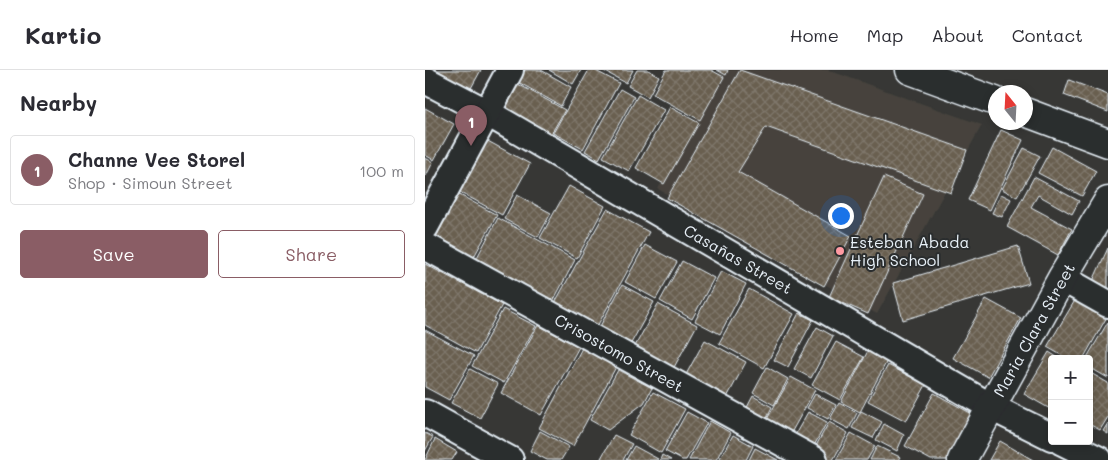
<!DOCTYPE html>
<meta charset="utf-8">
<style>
body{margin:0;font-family:Mali,sans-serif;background:#f2f2f3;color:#2b2b33}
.controls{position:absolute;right:15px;bottom:15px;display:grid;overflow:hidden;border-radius:5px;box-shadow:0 2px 8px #0003}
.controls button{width:45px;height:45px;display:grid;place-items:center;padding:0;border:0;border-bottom:1px solid #e1e1e2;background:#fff;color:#2b2b33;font:25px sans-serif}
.compass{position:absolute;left:563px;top:15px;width:45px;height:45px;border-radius:50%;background:#fff;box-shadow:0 2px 8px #0003;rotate:342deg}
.you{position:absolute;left:415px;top:145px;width:18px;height:18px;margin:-12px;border:4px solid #fff;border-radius:50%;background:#1a73e8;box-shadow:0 0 0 8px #1a73e833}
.badge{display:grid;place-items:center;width:32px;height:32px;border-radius:50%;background:#8a5d65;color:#fff;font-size:16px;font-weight:700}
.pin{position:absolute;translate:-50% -41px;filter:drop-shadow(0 1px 2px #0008)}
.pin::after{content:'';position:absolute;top:26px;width:18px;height:15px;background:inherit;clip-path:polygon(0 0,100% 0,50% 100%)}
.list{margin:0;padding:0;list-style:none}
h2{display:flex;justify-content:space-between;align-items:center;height:65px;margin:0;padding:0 20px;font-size:21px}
h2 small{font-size:16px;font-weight:400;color:#7c7c81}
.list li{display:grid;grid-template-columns:32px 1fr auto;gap:15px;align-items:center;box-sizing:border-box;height:70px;margin:0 10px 10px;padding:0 10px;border:1px solid #e1e1e2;border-radius:5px}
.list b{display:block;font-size:19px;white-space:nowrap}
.list p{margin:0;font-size:16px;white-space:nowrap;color:#7c7c81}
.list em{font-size:16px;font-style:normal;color:#7c7c81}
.actions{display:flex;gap:10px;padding:15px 20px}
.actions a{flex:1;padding:11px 0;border:1px solid #8a5d65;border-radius:5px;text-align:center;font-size:18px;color:#8a5d65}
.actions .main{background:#8a5d65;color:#fff}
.map{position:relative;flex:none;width:683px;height:390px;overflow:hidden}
header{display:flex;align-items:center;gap:30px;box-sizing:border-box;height:70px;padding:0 25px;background:#fff;border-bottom:1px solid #e1e1e2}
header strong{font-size:24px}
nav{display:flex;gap:28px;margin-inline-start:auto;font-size:18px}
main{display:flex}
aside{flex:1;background:#fff}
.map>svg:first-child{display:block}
.built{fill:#46433d}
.building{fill:url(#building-cross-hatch);stroke:#e8f1f8}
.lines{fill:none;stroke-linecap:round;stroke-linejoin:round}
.minor-casing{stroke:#e8f1f8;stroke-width:30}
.tertiary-casing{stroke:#e8f1f8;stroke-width:31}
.secondary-casing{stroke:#e8f1f8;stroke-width:31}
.minor{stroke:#2a2d2e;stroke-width:26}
.tertiary{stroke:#2a2d2e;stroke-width:28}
.secondary{stroke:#2a2d2e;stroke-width:28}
.poi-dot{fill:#ff9aa2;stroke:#2a2d2e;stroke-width:2}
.labels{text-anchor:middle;stroke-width:4;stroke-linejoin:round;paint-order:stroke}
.poi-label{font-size:16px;fill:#e8f1f8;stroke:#2a2d2e;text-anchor:start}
.street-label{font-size:16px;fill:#e8f1f8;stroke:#2a2d2e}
</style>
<header>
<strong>Kartio</strong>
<nav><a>Home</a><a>Map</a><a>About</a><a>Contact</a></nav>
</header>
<main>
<aside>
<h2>Nearby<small></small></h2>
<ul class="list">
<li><span class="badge">1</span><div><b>Channe Vee Storel</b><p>Shop · Simoun Street</p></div><em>100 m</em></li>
</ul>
<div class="actions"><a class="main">Save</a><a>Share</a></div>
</aside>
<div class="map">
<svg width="683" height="390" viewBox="0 0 683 390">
<defs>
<pattern id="building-cross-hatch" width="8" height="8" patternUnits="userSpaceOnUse" patternTransform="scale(1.25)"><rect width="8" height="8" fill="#695f50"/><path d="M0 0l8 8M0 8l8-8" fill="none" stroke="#7e766a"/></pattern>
</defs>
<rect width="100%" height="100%" fill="#373735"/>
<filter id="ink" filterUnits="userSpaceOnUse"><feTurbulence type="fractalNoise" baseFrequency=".02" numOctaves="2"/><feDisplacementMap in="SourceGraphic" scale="10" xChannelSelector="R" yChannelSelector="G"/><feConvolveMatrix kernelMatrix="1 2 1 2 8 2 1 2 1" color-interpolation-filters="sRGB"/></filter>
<g filter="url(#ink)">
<path class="built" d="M296 0H403L557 55 452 244 233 119Z"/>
<g class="building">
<path d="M8 0H56L45 20Z"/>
<path d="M100 0H116L146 17 136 36 93 12Z"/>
<path d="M124 0H156L148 14Z"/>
<path d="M164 0H169L194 13 158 79 128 63Z"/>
<path d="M177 0H208L201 13Z"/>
<path d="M212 0H223L234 6 223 27 203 16Z"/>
<path d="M241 0H286L299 7 275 50 228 24Z"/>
<path d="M292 0H303L301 5Z"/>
<path d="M315 0 542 80 526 123 341 57 313 102 426 166 399 216 242 128Z"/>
<path d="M644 10 683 25V42L639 25Z"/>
<path d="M93 14 140 40 126 64 80 38Z"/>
<path d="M195 19 209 27 174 89 160 81Z"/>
<path d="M213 25 239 40 204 101 178 87Z"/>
<path d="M245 37 274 53 239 114 211 98Z"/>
<path d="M0 38 29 54 9 90 0 85Z"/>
<path d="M576 60 598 70 565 140 543 130Z"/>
<path d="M59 69 105 94 77 145 31 120Z"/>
<path d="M627 77 671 101 657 126 613 103Z"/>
<path d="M599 78 615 86 592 127 577 119Z"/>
<path d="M0 88 8 92 1 106H0Z"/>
<path d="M459 107 498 124 443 244 404 227Z"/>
<path d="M609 107 654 131 647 144 613 125 606 137 647 159 633 185 582 157Z"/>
<path d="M144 116 180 136 152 188 115 168Z"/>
<path d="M31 123 72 145 46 192 6 170Z"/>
<path d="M576 124 586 129 577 147 567 143Z"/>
<path d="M92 125 126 143 113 167 79 149Z"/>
<path d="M182 139 224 162 170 260 128 236Z"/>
<path d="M73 148 150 190 125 237 48 195Z"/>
<path d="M220 175 252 192 231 229 200 212Z"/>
<path d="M593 176 604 213 478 250 468 213Z"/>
<path d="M683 178V221L667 213Z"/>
<path d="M257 191 289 208 267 249 235 231Z"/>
<path d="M0 194 77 235 51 283 0 255Z"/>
<path d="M296 201 321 214 295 264 270 251Z"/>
<path d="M197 215 229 232 204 277 173 260Z"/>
<path d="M324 219 369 244 339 298 294 273Z"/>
<path d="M652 227 683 245 658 289H643L622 277Z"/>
<path d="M561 229 596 248 563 307 528 288Z"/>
<path d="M233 234 272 255 247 301 208 280Z"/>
<path d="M78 239 111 256 79 313 47 296Z"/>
<path d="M374 243 388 250 363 297 349 290Z"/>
<path d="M683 252V308L664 297V289H661Z"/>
<path d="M113 255 154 277 116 345 76 323Z"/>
<path d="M392 257 408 266 386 308 369 299Z"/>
<path d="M0 260 49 286 24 330 0 317Z"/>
<path d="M280 270 321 292 299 333 258 310Z"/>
<path d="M411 272 439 287 415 330 387 315Z"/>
<path d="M157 278 191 297 148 376 114 358Z"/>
<path d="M444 279 463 289 435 342 416 332Z"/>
<path d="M624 282 635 289H627V340L599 324Z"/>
<path d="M463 295 501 315 481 351 443 331Z"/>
<path d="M342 297 363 309 349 335 328 323Z"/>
<path d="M45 299 73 314 55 348 26 333Z"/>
<path d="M193 300 227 318 219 333 183 360 165 350Z"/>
<path d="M664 302 683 313V347L675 360 664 354Z"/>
<path d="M366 307 390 320 362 370 338 356Z"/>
<path d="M228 322 260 339 236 383 204 365Z"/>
<path d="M509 323 551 346 527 390H506L480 376Z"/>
<path d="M390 324 411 335 403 349 382 338Z"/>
<path d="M328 326 347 337 339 353 319 343Z"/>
<path d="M414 333 432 343 424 359 405 349Z"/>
<path d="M436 341 457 352 448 368 427 358Z"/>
<path d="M262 342 282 353 261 390H257L240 381Z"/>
<path d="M383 342 402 352 386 381 367 370Z"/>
<path d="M285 351 306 363 291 390H264Z"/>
<path d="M404 352 423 363 408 390H395L386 385Z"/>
<path d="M683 353V364L678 361Z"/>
<path d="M459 354 479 365 472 381 451 370Z"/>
<path d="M115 361 144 377 136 390H122L105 381Z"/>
<path d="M0 363 8 367 0 381Z"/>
<path d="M426 363 450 376 442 390H411Z"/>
<path d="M189 365 207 374 198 390H175Z"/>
<path d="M308 365 328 376 321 390H294Z"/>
<path d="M10 369 32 382 27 390H0Z"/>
<path d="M575 371 608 390H564Z"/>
<path d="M209 376 233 389 232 390H201Z"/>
<path d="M452 376 475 387 473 390H445Z"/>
<path d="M330 378 353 390H324Z"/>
<path d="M237 385 246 390H235Z"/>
</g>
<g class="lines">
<g class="minor-casing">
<g id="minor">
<path d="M0 10 61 42 566 337 627 367"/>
<path d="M0 157 85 0"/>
<path d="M0 176 389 390"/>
<path d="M637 208 683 234"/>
<path d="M0 343 85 390"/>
<path d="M636 371 674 390"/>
</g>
</g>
<g class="tertiary-casing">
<path id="tertiary" d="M537 390 637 208 683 131"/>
</g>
<g class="secondary-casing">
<g id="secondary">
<path d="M485 0 570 31"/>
<path d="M600 42 683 73"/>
</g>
</g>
<use href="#minor" class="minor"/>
<use href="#tertiary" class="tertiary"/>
<use href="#secondary" class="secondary"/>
</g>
</g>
<circle class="poi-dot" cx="415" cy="181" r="5"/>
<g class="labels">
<g class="poi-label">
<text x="425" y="178">Esteban Abada<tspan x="425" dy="18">High School</tspan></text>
</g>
<g class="street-label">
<text transform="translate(313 189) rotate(30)" y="6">Casañas Street</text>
<text transform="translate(609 260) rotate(-61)" y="6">Maria Clara Street</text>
<text transform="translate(194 283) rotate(29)" y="6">Crisostomo Street</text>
</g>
</g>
</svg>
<div class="controls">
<button>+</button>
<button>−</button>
</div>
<svg class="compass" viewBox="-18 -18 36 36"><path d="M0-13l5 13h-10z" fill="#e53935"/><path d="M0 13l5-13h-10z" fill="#7c7c81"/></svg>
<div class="you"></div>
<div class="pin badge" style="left:46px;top:76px">1</div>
</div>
</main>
